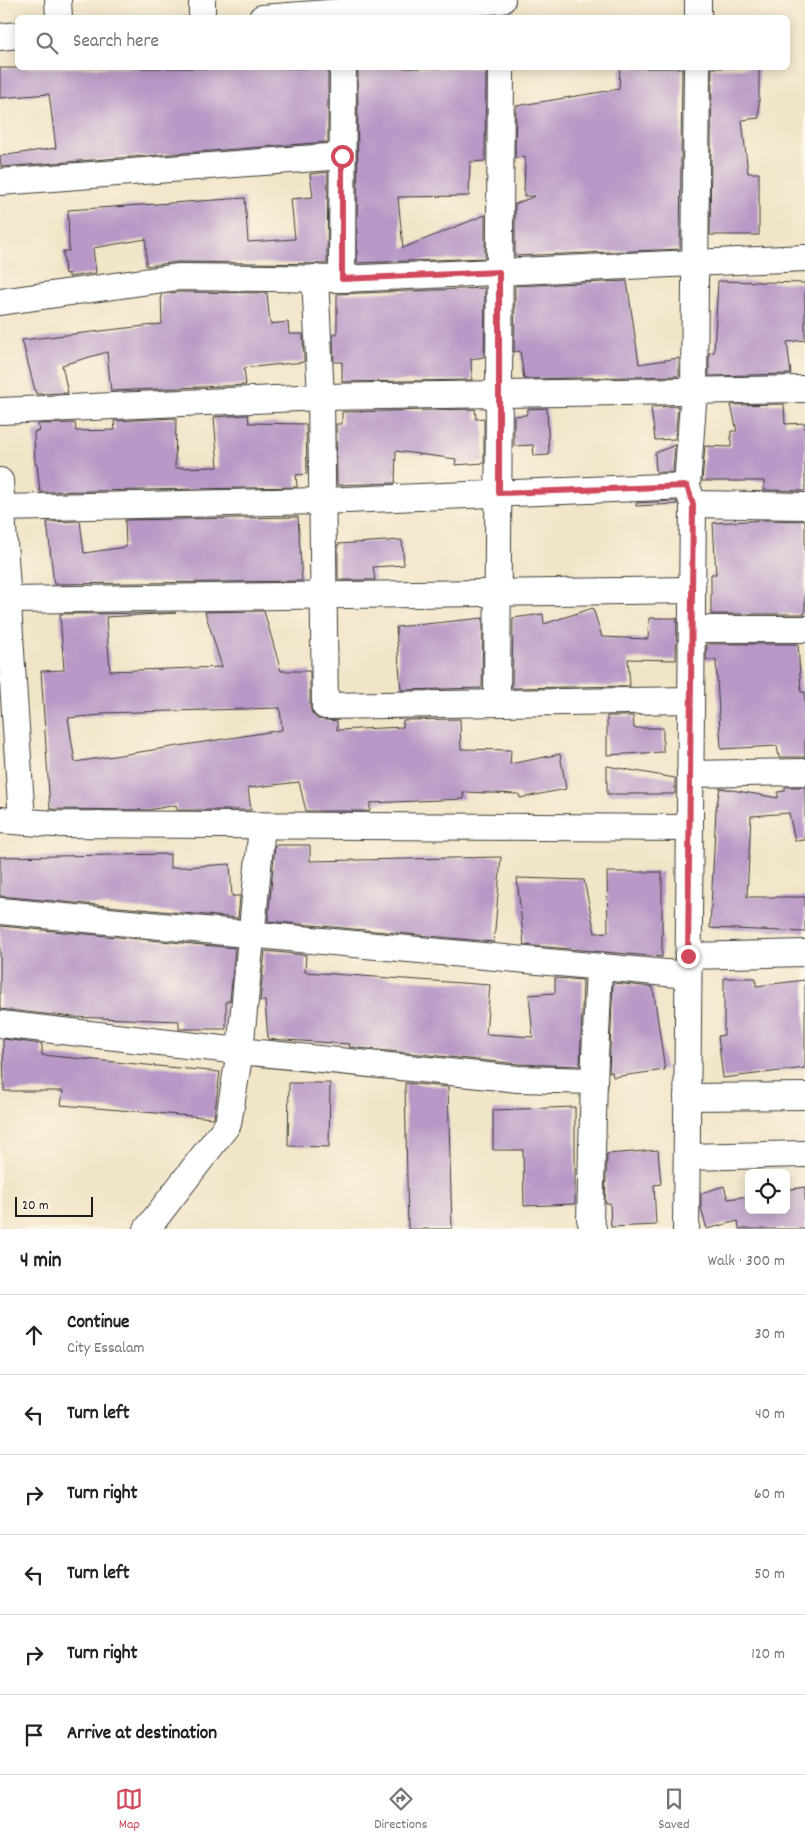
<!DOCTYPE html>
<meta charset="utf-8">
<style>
body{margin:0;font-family:Dekko,sans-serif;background:#f2f2f2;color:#222}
.controls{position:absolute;right:15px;bottom:15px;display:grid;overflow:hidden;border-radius:8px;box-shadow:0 2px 12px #0003}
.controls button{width:45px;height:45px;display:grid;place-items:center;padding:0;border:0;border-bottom:1px solid #e0e0e0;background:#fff;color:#222;font:25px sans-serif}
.scale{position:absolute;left:15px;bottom:12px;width:78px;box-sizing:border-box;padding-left:5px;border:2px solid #1c1c1c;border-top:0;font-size:14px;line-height:18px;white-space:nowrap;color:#1c1c1c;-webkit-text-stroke:4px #fcf5e5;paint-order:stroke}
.stop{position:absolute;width:15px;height:15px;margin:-11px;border:4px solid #d1495b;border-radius:50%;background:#fff}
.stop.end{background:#d1495b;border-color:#fff;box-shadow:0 1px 5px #0008}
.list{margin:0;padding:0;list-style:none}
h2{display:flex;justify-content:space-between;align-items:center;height:65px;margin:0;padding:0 20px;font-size:21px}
h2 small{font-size:16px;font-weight:400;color:#767676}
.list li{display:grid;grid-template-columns:32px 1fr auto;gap:15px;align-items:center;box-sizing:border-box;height:80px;padding:0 20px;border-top:1px solid #e0e0e0}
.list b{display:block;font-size:19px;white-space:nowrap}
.list p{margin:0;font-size:16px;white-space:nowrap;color:#767676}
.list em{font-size:16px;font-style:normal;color:#767676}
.icon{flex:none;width:28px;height:28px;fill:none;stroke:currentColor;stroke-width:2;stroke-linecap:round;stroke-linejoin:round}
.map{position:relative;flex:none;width:805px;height:1229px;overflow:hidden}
.search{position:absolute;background:#fff;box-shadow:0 2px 12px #0003;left:15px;right:15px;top:15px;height:55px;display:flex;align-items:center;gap:12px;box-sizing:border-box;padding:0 18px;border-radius:8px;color:#767676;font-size:19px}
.sheet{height:545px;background:#fff}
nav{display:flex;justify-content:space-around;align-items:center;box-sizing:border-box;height:70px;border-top:1px solid #e0e0e0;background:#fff;font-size:14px;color:#767676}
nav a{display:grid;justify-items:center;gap:2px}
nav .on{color:#d1495b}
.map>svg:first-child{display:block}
.building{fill:#b798c6;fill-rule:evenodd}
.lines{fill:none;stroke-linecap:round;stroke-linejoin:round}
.street-casing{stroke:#3c3a36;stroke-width:28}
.street{stroke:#fff;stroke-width:26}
.route{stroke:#d1495b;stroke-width:6}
</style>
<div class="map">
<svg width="805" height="1229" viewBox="0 0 805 1229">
<rect width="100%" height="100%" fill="#fcf5e5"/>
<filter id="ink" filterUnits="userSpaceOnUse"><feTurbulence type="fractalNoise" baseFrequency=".02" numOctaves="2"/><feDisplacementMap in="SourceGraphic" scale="10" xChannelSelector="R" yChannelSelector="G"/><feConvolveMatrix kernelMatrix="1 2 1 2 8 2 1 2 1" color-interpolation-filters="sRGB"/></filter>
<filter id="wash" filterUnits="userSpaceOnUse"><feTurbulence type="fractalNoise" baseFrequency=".0096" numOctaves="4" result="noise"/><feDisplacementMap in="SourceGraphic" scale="20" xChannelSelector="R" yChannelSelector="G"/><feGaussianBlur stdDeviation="1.12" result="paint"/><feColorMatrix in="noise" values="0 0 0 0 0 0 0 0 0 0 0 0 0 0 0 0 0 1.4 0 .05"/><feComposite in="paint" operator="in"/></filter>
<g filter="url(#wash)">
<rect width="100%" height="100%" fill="#f1e5c8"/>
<g id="blocks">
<g class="building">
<path d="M0 68H328V142L1 167 0 156 56 148 49 94 0 98Z"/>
<path d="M358 68H486L485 161 470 162 469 196 398 197 403 248 485 215V258L357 263Z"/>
<path d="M620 68H682L680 249 515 256V204L535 196H524L525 157 515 158 516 106 619 89Z"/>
<path d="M712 68H759V118L742 120 748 173H759V235H710Z"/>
<path d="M328 172 327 264 178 262 146 266V239L93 248 96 273 69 277V273L65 274 63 251H69L68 210 245 198 248 242 295 239 291 199 313 197 310 174Z"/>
<path d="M627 281 639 364 679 358V376L524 379 520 351 514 352 515 286Z"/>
<path d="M718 281 805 283V340L787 342 791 374 709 376V353L714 352Z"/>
<path d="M485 288 484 357 471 359 472 380 342 382V362H334L333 334H337V294Z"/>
<path d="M179 292 267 293 270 324 288 322 289 334H303L304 362 244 368 246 385 111 391 107 352 62 365 68 393 36 394 22 340 162 324 161 294Z"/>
<path d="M784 404 785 424 805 423V491L764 490V481H702L705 446 731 447V431H737L731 405Z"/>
<path d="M678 406 675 439 655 440 651 407Z"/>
<path d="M547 408 549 455 534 456 533 445 514 446V416L526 415 528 409Z"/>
<path d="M475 409 476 419 484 418V463L455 465 456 459 396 451 395 483 337 485 336 424H342V412Z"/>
<path d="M248 415 249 423 306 424 307 474 296 475 297 487 40 492 37 464H35L34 432 40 431 38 424 75 423 76 431 115 430 114 421 176 418 175 468 218 467 214 417Z"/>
<path d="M675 445 673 472H656L655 453Z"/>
<path d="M676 501 677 504 636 506V503Z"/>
<path d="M298 517 302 581 54 584 47 522 80 521 84 553 126 547 125 520Z"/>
<path d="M765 520 805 521V614H711V574H716L713 523Z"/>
<path d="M402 540 404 565 373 567 375 580H338V544Z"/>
<path d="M593 608 602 637 648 639 649 618H677L676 660 628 659 630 686 512 688 513 618 543 614 544 624Z"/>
<path d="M264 611 281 671H310V707L312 713 317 719 337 721V730L403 727V720L460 719 461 749 511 750 510 764 560 754 566 789 520 798 519 794 463 792 464 799 370 803V811H306L299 782 248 788 251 810H177L176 805 149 810 50 809 41 671 64 670 60 614 176 613 106 617 110 671 222 667 205 612ZM280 708 282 730 75 762 68 718 102 715V713Z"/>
<path d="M483 618 482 688 401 690 396 627Z"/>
<path d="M707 644H798L801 692H805V757H779L777 746 721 749 716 660H706Z"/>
<path d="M607 716H633L634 728H663V752L607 755Z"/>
<path d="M607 766 675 778V794H607Z"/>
<path d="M785 787H805V840L795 841 789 813 751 816 747 897H805V932L710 928 716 809 720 788 778 798V792L785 791Z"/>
<path d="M275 845H310V861L501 857 494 942 268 921Z"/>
<path d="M170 854V868L230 864 232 896H240L238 918 0 896V857Z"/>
<path d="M607 872H662V957L524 945 517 878 584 880 595 933 608 932Z"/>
<path d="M0 926 235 948 230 1001H226V1029H179V1021L73 1017 0 1009Z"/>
<path d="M265 951 306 955 305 972 490 985 486 1034 533 1037 529 995 555 993V978L583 980 580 1066 519 1064 349 1047 350 1044 268 1039 265 1001H260Z"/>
<path d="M724 978H756V986L805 980V1068L723 1078 718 1036 724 1035Z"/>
<path d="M613 983 653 987 665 1070 613 1077 612 1072H609Z"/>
<path d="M3 1039 42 1044V1055L220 1072 214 1118 61 1105 63 1091H4Z"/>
<path d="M289 1083H330L329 1147 288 1146Z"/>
<path d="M405 1083 448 1087 452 1229H408Z"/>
<path d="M575 1107V1204L524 1206 523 1150H493V1110Z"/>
<path d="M658 1150 661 1184 654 1185 656 1225 611 1227 610 1203H605L607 1154Z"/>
<path d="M724 1186 728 1199 749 1196V1210H786V1190L805 1187V1229H739L738 1221 707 1229 701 1208V1193Z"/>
</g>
</g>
</g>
<g filter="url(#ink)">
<use href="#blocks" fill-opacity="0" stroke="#3c3a36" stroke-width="1"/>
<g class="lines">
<g class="street-casing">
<g id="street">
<path d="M58 0 59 18"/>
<path d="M202 0V18"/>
<path d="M262 18 502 0"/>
<path d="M698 18V0"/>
<path d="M0 37 18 35"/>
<path d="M0 182 342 156"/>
<path d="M315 278 321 397 325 706 691 700"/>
<path d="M342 279 343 68"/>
<path d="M0 302 178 277 342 279 805 258"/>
<path d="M0 411 321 397 805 389"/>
<path d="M0 481 22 821"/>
<path d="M693 504 805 506"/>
<path d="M1 508 322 501 687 486"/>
<path d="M9 600 692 590"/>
<path d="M692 629H805"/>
<path d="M497 702 501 68"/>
<path d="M690 774 805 772"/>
<path d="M0 820 54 824 690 828"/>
<path d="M0 911 688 975"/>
<path d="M688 956 805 953"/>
<path d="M0 1024 240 1051 518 1079 594 1081 590 1219 593 1229"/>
<path d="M594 1081 599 967"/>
<path d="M687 1097 805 1096"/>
<path d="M687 1157 805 1154"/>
<path d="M147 1229 228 1124 240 1051 262 826"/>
<path d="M686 1229 693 504 687 486 694 390 697 68"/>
</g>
</g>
<use href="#street" class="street"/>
</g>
</g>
<g class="lines" filter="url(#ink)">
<path class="route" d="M342 156V279L499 272V493L687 486 693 504 688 956"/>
</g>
</svg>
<div class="controls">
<button><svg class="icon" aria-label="locate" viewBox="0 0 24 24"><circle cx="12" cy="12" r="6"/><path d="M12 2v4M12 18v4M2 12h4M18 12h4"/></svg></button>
</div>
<div class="scale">20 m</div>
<div class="stop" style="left:342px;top:156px"></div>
<div class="stop end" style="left:688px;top:956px"></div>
<div class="search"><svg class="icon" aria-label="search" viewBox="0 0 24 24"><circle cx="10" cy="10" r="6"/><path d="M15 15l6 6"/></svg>Search here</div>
</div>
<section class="sheet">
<h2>4 min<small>Walk · 300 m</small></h2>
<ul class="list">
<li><svg class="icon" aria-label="ahead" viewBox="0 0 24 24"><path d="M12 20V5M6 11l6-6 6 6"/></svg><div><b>Continue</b><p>City Essalam</p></div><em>30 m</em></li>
<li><svg class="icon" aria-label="left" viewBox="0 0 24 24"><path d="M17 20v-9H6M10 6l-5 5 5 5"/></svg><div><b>Turn left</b></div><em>40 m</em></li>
<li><svg class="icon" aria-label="right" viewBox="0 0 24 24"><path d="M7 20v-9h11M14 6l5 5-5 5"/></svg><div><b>Turn right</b></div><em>60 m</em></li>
<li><svg class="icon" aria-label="left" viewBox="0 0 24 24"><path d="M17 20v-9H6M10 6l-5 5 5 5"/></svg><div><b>Turn left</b></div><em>50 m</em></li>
<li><svg class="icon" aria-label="right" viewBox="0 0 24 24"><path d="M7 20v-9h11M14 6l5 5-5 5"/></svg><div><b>Turn right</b></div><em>120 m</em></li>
<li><svg class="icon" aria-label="arrive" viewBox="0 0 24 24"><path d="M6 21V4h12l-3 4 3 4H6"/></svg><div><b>Arrive at destination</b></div></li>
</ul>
</section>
<nav>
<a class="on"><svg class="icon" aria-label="map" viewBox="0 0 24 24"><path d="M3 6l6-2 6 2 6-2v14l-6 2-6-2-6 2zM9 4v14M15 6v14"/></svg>Map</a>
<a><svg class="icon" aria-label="directions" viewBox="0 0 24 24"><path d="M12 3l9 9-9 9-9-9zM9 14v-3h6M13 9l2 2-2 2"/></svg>Directions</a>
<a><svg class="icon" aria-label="saved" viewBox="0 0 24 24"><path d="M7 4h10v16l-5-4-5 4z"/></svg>Saved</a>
</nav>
